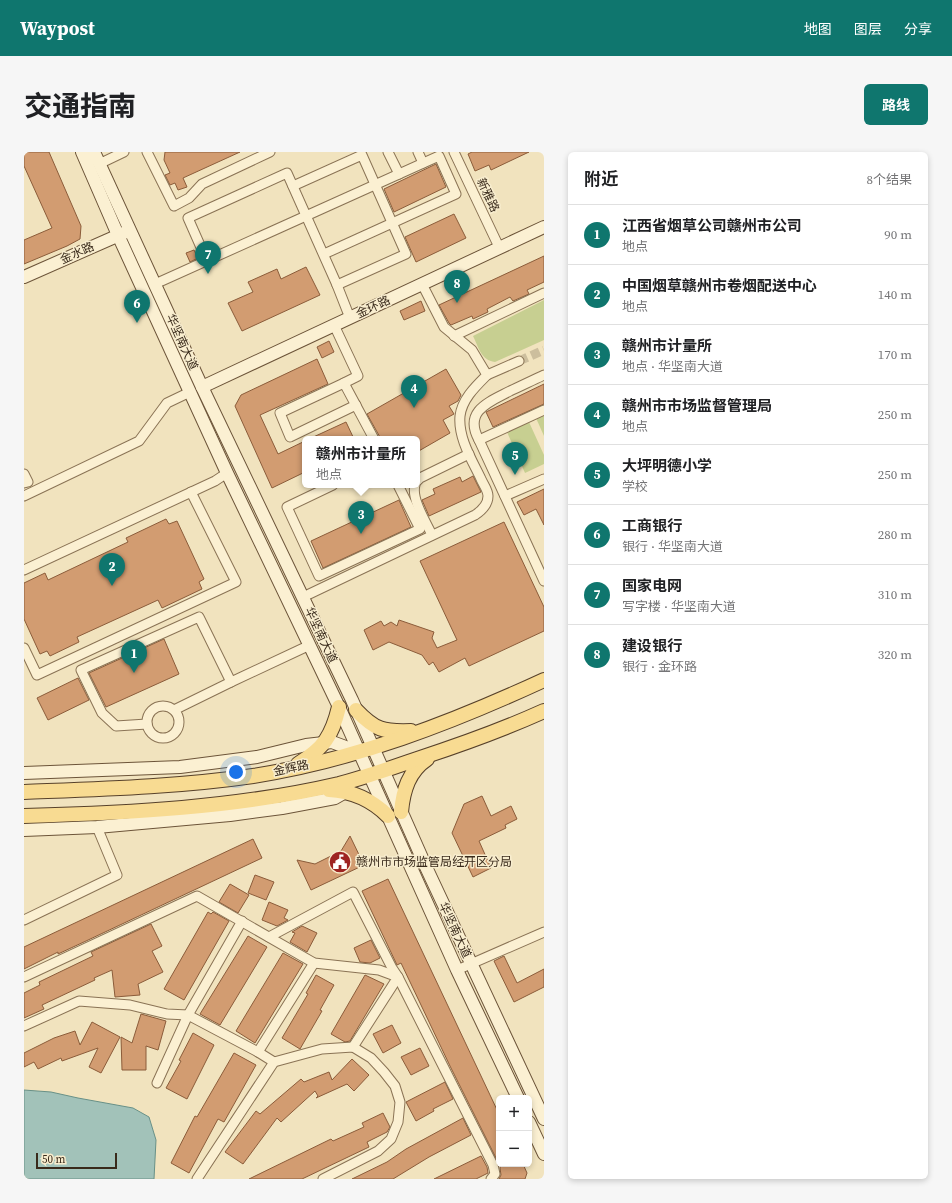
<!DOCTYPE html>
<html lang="zh">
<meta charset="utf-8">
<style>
body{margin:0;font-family:"Source Serif 4","Noto Sans SC",serif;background:#f6f6f6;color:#202124}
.controls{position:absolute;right:12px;bottom:12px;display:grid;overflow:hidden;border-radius:6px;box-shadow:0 2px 6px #0003}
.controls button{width:36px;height:36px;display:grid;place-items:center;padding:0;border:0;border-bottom:1px solid #e0e0e0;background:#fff;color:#202124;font:20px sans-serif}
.scale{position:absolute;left:12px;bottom:10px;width:81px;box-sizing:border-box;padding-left:4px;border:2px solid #392a1b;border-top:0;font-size:11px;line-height:14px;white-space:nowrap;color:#392a1b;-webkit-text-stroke:3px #f8edce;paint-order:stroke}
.you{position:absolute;left:212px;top:620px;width:14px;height:14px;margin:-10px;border:3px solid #fff;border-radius:50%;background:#1a73e8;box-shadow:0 0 0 6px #1a73e833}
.badge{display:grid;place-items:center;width:26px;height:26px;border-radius:50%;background:#0f766e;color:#fff;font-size:13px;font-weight:700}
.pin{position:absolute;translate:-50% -33px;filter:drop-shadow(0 1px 2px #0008)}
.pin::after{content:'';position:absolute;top:21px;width:14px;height:12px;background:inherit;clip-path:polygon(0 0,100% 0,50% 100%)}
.popup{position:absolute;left:278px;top:284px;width:118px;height:52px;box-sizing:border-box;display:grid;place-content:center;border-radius:6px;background:#fff;filter:drop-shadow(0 1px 3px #0005);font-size:13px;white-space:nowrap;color:#757577}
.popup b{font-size:15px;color:#202124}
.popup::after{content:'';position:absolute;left:50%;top:100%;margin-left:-8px;border:8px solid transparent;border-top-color:#fff}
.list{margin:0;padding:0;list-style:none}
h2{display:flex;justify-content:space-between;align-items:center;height:52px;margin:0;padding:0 16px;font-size:17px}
h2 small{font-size:13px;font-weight:400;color:#757577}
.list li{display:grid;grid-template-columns:26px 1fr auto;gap:12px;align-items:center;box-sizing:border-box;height:60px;padding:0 16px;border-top:1px solid #e0e0e0}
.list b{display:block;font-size:15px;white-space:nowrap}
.list p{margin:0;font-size:13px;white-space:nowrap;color:#757577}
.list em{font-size:13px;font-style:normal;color:#757577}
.map{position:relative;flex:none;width:520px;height:1027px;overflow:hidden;border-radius:6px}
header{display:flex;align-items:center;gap:24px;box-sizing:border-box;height:56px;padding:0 20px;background:#0f766e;color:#fff}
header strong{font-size:19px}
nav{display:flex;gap:22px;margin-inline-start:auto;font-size:14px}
.intro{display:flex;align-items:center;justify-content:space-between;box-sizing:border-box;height:96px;padding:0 24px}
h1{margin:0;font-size:28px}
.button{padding:10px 18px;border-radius:6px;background:#0f766e;color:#fff;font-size:14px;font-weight:700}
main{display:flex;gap:24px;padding:0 24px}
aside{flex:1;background:#fff;border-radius:6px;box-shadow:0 2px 6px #0003}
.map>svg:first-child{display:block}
.green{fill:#c7cf91}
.water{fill:#a2c2b9;stroke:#689087}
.building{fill:#d29c71;stroke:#8b5c3a}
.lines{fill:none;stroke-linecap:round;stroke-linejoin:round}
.street-tunnel{stroke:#ccbe9d;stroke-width:9;stroke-dasharray:9 4.5;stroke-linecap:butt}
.street-casing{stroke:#8a7355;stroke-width:11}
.secondary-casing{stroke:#6c5439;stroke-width:14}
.primary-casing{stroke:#57412a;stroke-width:16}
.street{stroke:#fbf0d2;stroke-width:9}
.secondary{stroke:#fbf0d2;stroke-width:12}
.primary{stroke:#f8db92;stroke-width:14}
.labels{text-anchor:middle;stroke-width:3;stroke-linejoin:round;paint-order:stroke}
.street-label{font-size:12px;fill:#392a1b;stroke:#f8edce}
.poi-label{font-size:12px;fill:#392a1b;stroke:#f8edce;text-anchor:start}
</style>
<header>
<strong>Waypost</strong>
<nav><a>地图</a><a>图层</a><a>分享</a></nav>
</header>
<div class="intro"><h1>交通指南</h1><a class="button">路线</a></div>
<main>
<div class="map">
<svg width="520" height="1027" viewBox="0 0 520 1027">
<rect width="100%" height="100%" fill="#f1e3be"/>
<g class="green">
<path d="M520 148V188L471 210C457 208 455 196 449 184Z"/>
<path d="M520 263V284L512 266Z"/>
<path d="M505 270 520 303V312L501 321 483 280Z"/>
</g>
<path class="water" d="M0 938 27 940 54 946 109 956 125 965 132 988 130 1027H0Z"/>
<g class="building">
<path d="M0 0H25L57 74 56 87 43 94 0 112V88L28 76 0 14Z"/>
<path d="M141 0H216L159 26 163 35 154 38 151 31 146 33 141 23 146 21 140 8Z"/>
<path d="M448 0H505L467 18 465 13 451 19 444 2Z"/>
<path d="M412 12 422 35 370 60 360 37Z"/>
<path d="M430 62 442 86 392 110 381 85Z"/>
<path d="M170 98 174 106 166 110 162 101Z"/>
<path d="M520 104V130L503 138 505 142 489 149 486 145 463 157 464 160 449 167 448 164 427 173 425 171 415 153Z"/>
<path d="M282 115 296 143 218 179 204 151 229 140 224 130 253 117 257 127Z"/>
<path d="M397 149 401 159 380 168 376 159Z"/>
<path d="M305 189 310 200 298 206 293 195Z"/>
<path d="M293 207 304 232 236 263 254 302 281 289V320L248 336 211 254 217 243Z"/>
<path d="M422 217 437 243 434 249 425 254 430 262 419 268 426 281 393 300V287H357L343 262Z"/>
<path d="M520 232V252L469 275 462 260Z"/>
<path d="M322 270 330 287H285Z"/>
<path d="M449 324 457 340 405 364 398 348 411 342 409 337 436 325 438 330Z"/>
<path d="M520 337V373L512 357 500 363 493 350Z"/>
<path d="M375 348 387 375 299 416 287 389Z"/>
<path d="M142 367 145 372 153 369 180 427 175 430 178 437 138 456 134 448 53 485 55 490 26 504 23 499 16 502 0 467V431L21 421 24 428 104 390 102 386Z"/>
<path d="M480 370 520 455V479L445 514 441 506 415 520 409 510 405 513 398 503 365 490 349 498 340 478 357 469 360 474 367 470 373 474 375 468 410 480 408 486 413 496 433 488 396 409Z"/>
<path d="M140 487 155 522 82 555 65 521Z"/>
<path d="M54 526 65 548 24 568 13 546Z"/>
<path d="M458 644 467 664 487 654 493 667 481 673 482 676 455 689 467 716 449 725 428 681 440 652Z"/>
<path d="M326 684 340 713 287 738 273 708 291 712 317 699Z"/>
<path d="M229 687 238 706 62 789 34 802V800L0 817V795Z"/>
<path d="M231 723 250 730 242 748 224 741Z"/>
<path d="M364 727 475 962V1012L426 914 377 811 373 813 338 739Z"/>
<path d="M206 732 225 743 214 761 195 750Z"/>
<path d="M245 750 264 758 260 766 264 768 253 774 238 768Z"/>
<path d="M184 760 187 762 189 760 205 769 160 848 140 837Z"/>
<path d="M127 772 138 794 128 799 139 820 114 832 116 843 91 845 88 818 70 826 71 828 18 853 20 857 0 866V841L16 833 15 830 69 804 67 800Z"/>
<path d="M278 774 293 781 283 800 266 790 271 781 268 780Z"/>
<path d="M224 784 243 795 196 873 176 862Z"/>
<path d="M347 788 356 806 346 811 336 810 330 796Z"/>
<path d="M259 801 279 812 231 891 212 879Z"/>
<path d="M480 804 493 831 520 817V835L490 850 470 809Z"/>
<path d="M292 823 310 833 296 858 298 859 276 897 258 886 284 842 282 841Z"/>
<path d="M341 823 360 832 326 889 321 890 307 882Z"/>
<path d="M117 862 142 869 134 898 122 894V918H98L97 885 108 891Z"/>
<path d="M68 870 96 885 77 921 65 915 74 896 38 909 37 906 14 917 10 910 0 915V901L30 886 51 879 56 893Z"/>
<path d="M368 873 377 891 359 901 349 882Z"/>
<path d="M169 881 190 893 163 947 142 936 157 909 155 908Z"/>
<path d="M396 896 405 914 387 923 377 905Z"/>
<path d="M210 901 232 913 200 970 194 967 165 1021 147 1011 171 964 173 965Z"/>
<path d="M328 907 345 923 330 939 323 932 292 946 294 944 291 939 257 970 253 966 219 1012 201 1000 232 959 236 962 277 927 280 930 305 920 308 928Z"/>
<path d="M421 930 429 947 409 957 410 959 392 969 382 950Z"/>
<path d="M359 961 366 975 363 980 343 990 345 995 278 1027H225L307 987 309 989 340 975 338 971Z"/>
<path d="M439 966 447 983 405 1005 369 1027H328L363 1010 382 997Z"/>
<path d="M457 1004 463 1015 464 1021 452 1027H410Z"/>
<path d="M477 1012H499L503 1021 501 1027H475L477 1023 476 1016Z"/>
</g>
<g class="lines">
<path class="street-tunnel" d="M495 209 520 198"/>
<g class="street-casing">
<g id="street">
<path d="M123 0 150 54 165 46 178 32 246 0"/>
<path d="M364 0 375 22"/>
<path d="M394 0 399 11"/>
<path d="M430 0 475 95"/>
<path d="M75 12 100 0"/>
<path d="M269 34 338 3 382 102 313 133"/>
<path d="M183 109 164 66 263 21 313 133 326 166"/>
<path d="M131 132 415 4 432 42 300 102"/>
<path d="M310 173 334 224 320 231 350 287"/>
<path d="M430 184 520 141"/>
<path d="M463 223 495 209"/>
<path d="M320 231 256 261 266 285 332 253"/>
<path d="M520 258 455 288 520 429"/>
<path d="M455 288C439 259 465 250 486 239 497 234 509 228 520 223"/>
<path d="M0 322 4 330 0 331"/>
<path d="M393 329 396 326 445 302"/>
<path d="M309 333 263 355 295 424 396 377 374 333"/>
<path d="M391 333C387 347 402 370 408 383"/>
<path d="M0 344 115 289 143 251 166 240"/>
<path d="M481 344 520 327"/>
<path d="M0 418 191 329 203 321"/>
<path d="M279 445 451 363C457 359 464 353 464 344 464 338 459 332 457 327 448 308 434 286 436 264 438 247 452 234 463 223L448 198 420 175 398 132"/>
<path d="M0 496 13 523 212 430 167 340"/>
<circle cx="139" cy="570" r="16"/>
<path d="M150 558 207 530"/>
<path d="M123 572 92 574 78 561 57 518 175 465 207 530 286 493"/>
<path d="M0 768 93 723 73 675"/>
<path d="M245 785 329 740 368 816 374 825 469 1013 471 1022 467 1027"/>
<path d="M433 818 520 780"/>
<path d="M0 825 173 744 290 811 355 818 374 825 329 895"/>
<path d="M0 874 55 849 106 853 143 862 164 863 234 900 250 910"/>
<path d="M234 900 290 811"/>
<path d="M133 931 164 863 218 769"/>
<path d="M173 1027 250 910 298 897 329 895 347 906 360 920 371 934 376 950 374 970 367 987 354 999 299 1027"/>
</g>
</g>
<g class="secondary-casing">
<g id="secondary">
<path d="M58 0 94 83 203 321 315 555 433 818 494 946"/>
<path d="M70 0 178 235 328 548 402 715 520 967"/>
<path d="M0 125 102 80"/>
<path d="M178 235 520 75"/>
<path d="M0 621 156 615 233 605 282 593 308 590 335 600"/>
<path d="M0 678 73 675 206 663 258 656 311 646 325 638"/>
<path d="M505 970 520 1002"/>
</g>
</g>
<g class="primary-casing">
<g id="primary">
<path d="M332 558C351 578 359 580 387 579"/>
<path d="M274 612C300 596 308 584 315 555"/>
<path d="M305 638C328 639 348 648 364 664"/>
<path d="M0 640C76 637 153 635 229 624 331 608 427 571 520 528"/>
<path d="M377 660C379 638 385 619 403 607"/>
<path d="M0 664C105 661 212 656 315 632 342 625 367 616 393 607 436 593 478 578 520 559"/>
</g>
</g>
<use href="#street" class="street"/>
<use href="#secondary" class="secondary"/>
<use href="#primary" class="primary"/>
</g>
<defs>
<g id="civic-disc" transform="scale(1.15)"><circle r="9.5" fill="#9e2321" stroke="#f8edce"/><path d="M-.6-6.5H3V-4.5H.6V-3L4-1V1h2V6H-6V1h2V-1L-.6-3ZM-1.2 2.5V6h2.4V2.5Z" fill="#fff"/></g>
</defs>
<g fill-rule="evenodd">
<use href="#civic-disc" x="316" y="710"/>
</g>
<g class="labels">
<g class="street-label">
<text transform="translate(464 43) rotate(65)" y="4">新雅路</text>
<text transform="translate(53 101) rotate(-24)" y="4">金水路</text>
<text transform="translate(349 155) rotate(-25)" y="4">金环路</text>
<text transform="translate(158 190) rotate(66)" y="4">华坚南大道</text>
<text transform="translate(297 483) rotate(65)" y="4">华坚南大道</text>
<text transform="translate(267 616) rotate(-12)" y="4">金辉路</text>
<text transform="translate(431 778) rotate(65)" y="4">华坚南大道</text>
</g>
<g class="poi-label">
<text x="332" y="714">赣州市市场监管局经开区分局</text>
</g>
</g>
</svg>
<div class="controls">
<button>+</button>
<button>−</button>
</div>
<div class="scale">50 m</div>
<div class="you"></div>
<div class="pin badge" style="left:110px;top:521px">1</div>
<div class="pin badge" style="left:88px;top:434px">2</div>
<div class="pin badge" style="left:337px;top:382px">3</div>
<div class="popup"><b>赣州市计量所</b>地点</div>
<div class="pin badge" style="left:390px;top:256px">4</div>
<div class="pin badge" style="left:491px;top:323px">5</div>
<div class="pin badge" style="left:113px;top:171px">6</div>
<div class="pin badge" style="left:184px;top:122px">7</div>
<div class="pin badge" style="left:433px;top:151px">8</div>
</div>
<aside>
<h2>附近<small>8个结果</small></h2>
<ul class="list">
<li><span class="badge">1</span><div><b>江西省烟草公司赣州市公司</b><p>地点</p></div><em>90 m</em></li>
<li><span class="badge">2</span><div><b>中国烟草赣州市卷烟配送中心</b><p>地点</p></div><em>140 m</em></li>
<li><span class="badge">3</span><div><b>赣州市计量所</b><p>地点 · 华坚南大道</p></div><em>170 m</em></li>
<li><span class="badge">4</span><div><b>赣州市市场监督管理局</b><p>地点</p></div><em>250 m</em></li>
<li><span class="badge">5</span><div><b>大坪明德小学</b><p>学校</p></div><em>250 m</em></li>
<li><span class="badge">6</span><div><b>工商银行</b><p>银行 · 华坚南大道</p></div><em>280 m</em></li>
<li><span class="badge">7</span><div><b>国家电网</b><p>写字楼 · 华坚南大道</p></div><em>310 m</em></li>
<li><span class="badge">8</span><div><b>建设银行</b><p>银行 · 金环路</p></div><em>320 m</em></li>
</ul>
</aside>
</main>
